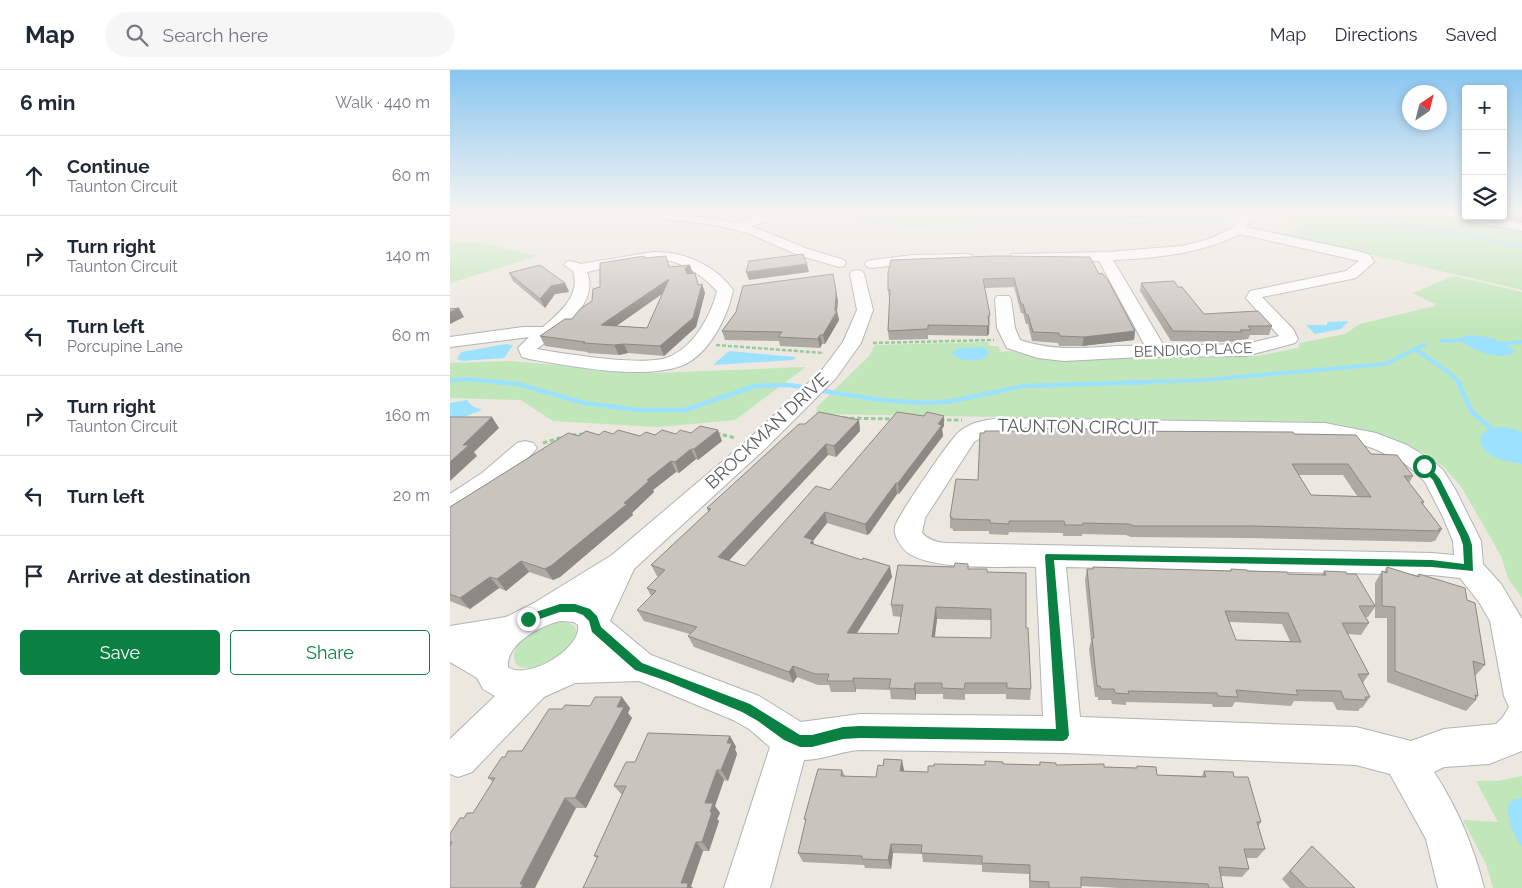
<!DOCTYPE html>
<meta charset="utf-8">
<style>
body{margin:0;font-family:Raleway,sans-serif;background:#f6f6f7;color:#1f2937}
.controls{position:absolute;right:15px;top:15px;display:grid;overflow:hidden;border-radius:5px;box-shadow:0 2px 8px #0003}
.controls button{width:45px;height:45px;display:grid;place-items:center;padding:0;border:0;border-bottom:1px solid #e0e1e3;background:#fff;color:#1f2937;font:25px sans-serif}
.compass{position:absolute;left:952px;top:15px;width:45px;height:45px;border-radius:50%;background:#fff;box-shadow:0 2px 8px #0003;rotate:35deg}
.stop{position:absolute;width:15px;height:15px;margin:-11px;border:4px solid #0b8043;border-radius:50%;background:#fff}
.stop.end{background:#0b8043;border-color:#fff;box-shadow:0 1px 5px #0008}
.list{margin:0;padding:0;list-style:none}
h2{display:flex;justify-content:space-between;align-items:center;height:65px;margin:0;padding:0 20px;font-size:21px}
h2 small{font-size:16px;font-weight:400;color:#747a83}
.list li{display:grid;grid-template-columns:32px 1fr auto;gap:15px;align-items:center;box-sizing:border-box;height:80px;padding:0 20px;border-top:1px solid #e0e1e3}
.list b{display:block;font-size:19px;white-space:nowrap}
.list p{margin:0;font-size:16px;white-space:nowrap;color:#747a83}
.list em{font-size:16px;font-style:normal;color:#747a83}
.actions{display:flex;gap:10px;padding:15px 20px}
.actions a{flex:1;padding:11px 0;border:1px solid #0b8043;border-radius:5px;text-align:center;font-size:18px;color:#0b8043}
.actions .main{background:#0b8043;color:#fff}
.icon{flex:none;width:28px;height:28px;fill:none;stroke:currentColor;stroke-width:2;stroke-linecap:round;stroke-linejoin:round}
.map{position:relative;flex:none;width:1072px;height:818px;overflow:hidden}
header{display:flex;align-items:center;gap:30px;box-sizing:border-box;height:70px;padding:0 25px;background:#fff;border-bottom:1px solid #e0e1e3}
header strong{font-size:24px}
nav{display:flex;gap:28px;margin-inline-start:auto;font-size:18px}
.search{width:350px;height:45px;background:#f6f6f7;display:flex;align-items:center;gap:12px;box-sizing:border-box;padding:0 18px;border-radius:28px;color:#747a83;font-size:19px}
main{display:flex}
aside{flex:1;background:#fff}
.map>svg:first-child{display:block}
.green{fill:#c0e6b9}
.water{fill:#9ce2ff}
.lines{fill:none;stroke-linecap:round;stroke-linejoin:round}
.stream-far2{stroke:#9ce2ff;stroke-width:2.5}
.stream-far1{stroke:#9ce2ff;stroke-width:4}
.stream{stroke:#9ce2ff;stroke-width:4.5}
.minor-casing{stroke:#b0b4b8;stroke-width:2}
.path-far2{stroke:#95cc9c;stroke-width:2;stroke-dasharray:2.5 1;stroke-linecap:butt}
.path-far1{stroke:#95cc9c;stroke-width:2.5;stroke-dasharray:4 2;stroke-linecap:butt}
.path{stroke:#95cc9c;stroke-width:3;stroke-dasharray:4.5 2.5;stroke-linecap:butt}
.minor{fill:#fff;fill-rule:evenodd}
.wall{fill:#ada9a3;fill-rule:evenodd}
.shaded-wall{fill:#8d8985}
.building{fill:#c9c4be;stroke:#8d8985;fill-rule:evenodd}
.route{fill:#0b8043}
.labels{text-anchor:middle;stroke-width:5;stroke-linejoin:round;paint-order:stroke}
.far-street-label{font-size:15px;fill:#585d61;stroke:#fff}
.street-label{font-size:18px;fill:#585d61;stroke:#fff}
</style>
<header>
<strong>Map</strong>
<div class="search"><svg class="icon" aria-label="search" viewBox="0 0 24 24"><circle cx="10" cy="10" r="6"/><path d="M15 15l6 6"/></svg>Search here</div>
<nav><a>Map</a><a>Directions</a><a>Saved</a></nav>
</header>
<main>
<aside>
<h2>6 min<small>Walk · 440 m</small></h2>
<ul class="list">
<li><svg class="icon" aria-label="ahead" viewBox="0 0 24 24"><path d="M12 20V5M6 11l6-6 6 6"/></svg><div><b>Continue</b><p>Taunton Circuit</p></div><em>60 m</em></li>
<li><svg class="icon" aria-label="right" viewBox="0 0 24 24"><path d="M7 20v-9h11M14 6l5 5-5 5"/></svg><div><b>Turn right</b><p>Taunton Circuit</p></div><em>140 m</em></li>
<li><svg class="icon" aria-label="left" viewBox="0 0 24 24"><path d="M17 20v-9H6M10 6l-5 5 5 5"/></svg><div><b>Turn left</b><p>Porcupine Lane</p></div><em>60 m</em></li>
<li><svg class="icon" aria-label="right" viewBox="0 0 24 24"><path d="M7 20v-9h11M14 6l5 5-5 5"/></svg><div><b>Turn right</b><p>Taunton Circuit</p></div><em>160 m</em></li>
<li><svg class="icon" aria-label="left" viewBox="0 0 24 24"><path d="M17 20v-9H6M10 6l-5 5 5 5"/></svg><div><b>Turn left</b></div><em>20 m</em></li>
<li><svg class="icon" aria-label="arrive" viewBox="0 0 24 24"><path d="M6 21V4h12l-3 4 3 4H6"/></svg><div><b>Arrive at destination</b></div></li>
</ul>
<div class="actions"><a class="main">Save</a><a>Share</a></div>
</aside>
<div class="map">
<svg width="1072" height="818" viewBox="0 0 1072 818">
<rect width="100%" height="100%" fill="#ece7df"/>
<g class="green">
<path d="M408 143H769L776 153 699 148 487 153 444 151Z"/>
<path d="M829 143H980L1072 160V220L833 164 849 157Z"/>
<path d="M0 171 33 173 88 186 0 213Z"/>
<path d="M1003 206 1072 222V528L1058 508 1051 486 1012 418 994 397 971 381 969 382C934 366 902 353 863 352L366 344 367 337 419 286 425 275 538 272 539 276H548L551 282 561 281 596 290 621 291 689 286 723 288 807 286 848 278 850 273 895 264 910 254 985 236V234L963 223Z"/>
<path d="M60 291 205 303 356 297 285 350 208 357 103 351 71 330 0 328V293Z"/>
<path d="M109 551C148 554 111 588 95 594 57 609 55 578 83 560 90 555 101 554 109 551Z"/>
<path d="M1072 706V818H1043L1036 794 1013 750 1048 752 1026 711H1047Z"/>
</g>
<g class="water">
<path d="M877 252 898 251V252L891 259 865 264 856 255H877Z"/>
<path d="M1014 266C1030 264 1055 269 1065 282 1051 292 1023 280 1012 272L1011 268Z"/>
<path d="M56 274 63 275 54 288 13 291 7 289 11 282Z"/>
<path d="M533 277 537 279 538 286C528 293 509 292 501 283L509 278Z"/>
<path d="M279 281 346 287 343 290 263 295Z"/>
<path d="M17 330 22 336 32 340 14 347H0V333Z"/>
<path d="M1056 357 1072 362V394C1057 392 1030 387 1030 368 1036 357 1044 357 1056 357Z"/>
<path d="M1072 728V777C1063 765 1057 750 1058 735L1064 729Z"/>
</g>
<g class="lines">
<g class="stream-far2">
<path d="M397 143 412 150 455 155 654 152 677 154 802 144 855 143"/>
<path d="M879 143 990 160 1072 177"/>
</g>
<g class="stream-far1">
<path d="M991 271 1017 270"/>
<path d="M1048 274 1072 272"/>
<path d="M974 275 965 279 997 301 1010 313"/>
<path d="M0 311 16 309 57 313"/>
<path d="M666 313 755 310 935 294 965 279"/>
</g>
<g class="stream">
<path d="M44 312 68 314 134 333 188 340H235L305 316 339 315 359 318"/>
<path d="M1008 312 1022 342 1045 362"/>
<path d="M367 320 430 330 477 333 503 331 573 316 704 312"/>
</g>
<g class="minor-casing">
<g id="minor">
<path d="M195 143H230L286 153 312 143H324L318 151 301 156 358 179 394 190 396 193 394 196 389 197 348 185 298 163 264 155 201 147Z"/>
<path d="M795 143H807L796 157 908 181 920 185 924 192 906 208 812 227 843 259 848 269 845 273 796 286 691 287 614 291 588 288 557 278 547 258 545 229 547 226H559L561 229 565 258 570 270C615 285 650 274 695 276L649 191H567L562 190 560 187 562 184 658 182 732 176 759 169 783 158ZM790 164 909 191 896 201 800 221 796 228 829 266 796 274 714 276 663 190C707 188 750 184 790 164Z"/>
<path d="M988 143H1015L1016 146H1032L1072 153V161L994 147Z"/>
<path d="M203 182C233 181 265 195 283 220 278 247 258 286 231 296 191 310 120 296 79 289L72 287 68 278 79 267 0 277V267L73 257H93C110 242 131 226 123 201L114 195 116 192 121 191 131 194ZM215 190C235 193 253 206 267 221 261 246 243 279 216 288 191 296 115 284 87 279 109 261 150 234 137 202L177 193Z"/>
<path d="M517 184 522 185 524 188 522 191 463 193 422 198 417 197 415 194 417 191 422 190 463 185Z"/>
<path d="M407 200 412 201 414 204 423 240 411 273 386 308 316 378 184 499 160 551 201 585 309 626 351 652 410 644 593 646 586 497C554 496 484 501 458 483 451 477 443 466 445 457 446 448 501 368 509 362 522 351 536 350 552 348L875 353 926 363 957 375 983 391 993 400 1005 419 1031 471 1033 494 1051 514 1072 549V681L1039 694 994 697 984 702C1007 737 1024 777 1034 818H988L976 769 940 704 906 695 613 683 410 680C391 681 373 690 354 690L320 818H274L320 677 299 659 283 650 189 611 125 613 94 627 22 702 8 707 0 704V669L45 626 33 619 27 608 0 592V556L56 547 84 533 162 485 300 368 372 300 393 272 407 240 400 204 402 201ZM552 362 875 367 901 371 925 379 954 393 965 402 975 412 993 447 1003 471 1004 485 982 483 495 473C486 472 479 470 472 463L475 448 524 372 539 363ZM616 497 982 505 1010 508 1029 532 1040 551 1054 626 1059 637 1053 647 1046 654 994 659 961 671 906 657 630 647ZM110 551 124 552 128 555C132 579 77 611 58 597 56 573 91 556 110 551Z"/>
<path d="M75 371 83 373 87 378 83 383C61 404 31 436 0 445V424L32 403 67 373Z"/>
</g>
</g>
<g class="path-far2">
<path d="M172 143 189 145"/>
<path d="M945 143 983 149"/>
</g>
<g class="path-far1">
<path d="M423 273 544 270"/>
<path d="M266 275 374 283"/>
</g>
<g class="path">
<path d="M393 348 444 349"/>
<path d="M490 350H512"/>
<path d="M266 363 285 368"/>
<path d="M122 365 135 364"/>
<path d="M93 373 113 367"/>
</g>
<use href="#minor" class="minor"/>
</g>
<g class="wall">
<path d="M1053 143H1072V152L1042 146H1053Z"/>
<path d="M195 188 219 194 220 197 242 203 249 215 252 214 255 223 246 257 214 286 178 283 169 285 138 283 137 282 95 276 90 266 122 249 142 231 150 217ZM212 224 197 258 166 256Z"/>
<path d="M59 203 115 213 119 222 105 224 95 238 63 211Z"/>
<path d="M438 203 649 204 685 261 684 270 632 276H609L608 273 582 271 578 254H576L573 243H571L564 217 535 218 540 245 539 264 537 266 478 265V269L439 270 438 261 440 229H439L438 220Z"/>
<path d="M691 213 728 217 754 244 822 256 819 265H800L798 269 790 270 789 272 721 271 690 221Z"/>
<path d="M388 230 387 241 389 250 375 274H372L370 278 330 276 329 271 275 270 272 261Z"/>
<path d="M409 350 410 361 386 387 378 385 279 490 295 496 380 420 494 356 492 359 493 366 449 424H447L420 463 417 465 377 453 363 471 364 474 442 507 407 563 448 564 451 547 443 546 441 535 518 499 537 502 576 558 581 619 580 630 556 629V624H515V630L493 629V624H466V630L441 629 440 620 406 619V622H381L379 615H368L347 607 343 613 244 577 238 566 240 564 194 551 187 540 201 526 197 518 208 507 207 506 201 495 258 442 257 438 355 354ZM487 549 541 550V568L485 567Z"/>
<path d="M570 361H644L844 364 921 384 963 406 959 413 974 432 973 434 992 459 985 471H983L982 472 798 468 681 467 676 465 632 464V466H613V463L559 462 558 465 539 464V461H503V459L500 458V447L528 410ZM849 405H893L907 426 861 425Z"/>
<path d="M163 364 190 366 226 364 272 371 248 390 246 389 229 403 226 402 203 420 204 422 182 443 183 445 110 507 103 510 79 502 56 521 49 518 20 539 0 531V437L129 366Z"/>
<path d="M643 497 780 501 781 499 838 504 872 505 874 501 897 504 925 535V513L932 501 934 502 937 497 967 506 969 504 1017 530 1035 595 1025 606 1028 626 1026 629V630L1016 641 937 612V548H925V537L918 547H915L919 553 911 565 898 564 919 604 913 613 920 627 912 638H910L908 641 887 640 883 632 844 631 841 636 785 632 782 637H763L762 634 676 632V635L662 634 661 630H648V627H645L639 579 641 571 635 510 637 499H642ZM779 552 832 554 840 571 786 570Z"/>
<path d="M180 638 178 643 182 648 136 738H126L0 818V764L14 748 23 743 43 712 38 708 55 687 72 681 112 639Z"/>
<path d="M280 666 286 677 285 679 287 684 278 711 274 710 265 736 270 743 267 749 269 751 259 781H253L241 816 147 788 144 786 172 725 164 716 185 692Z"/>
<path d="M590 692 606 695 687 698V696L707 705 752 706 754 701 784 707 811 752 808 757 815 779 807 788H796L799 799 792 807 771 806 773 818H669L631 816V818H579V804L532 802V795L473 792 472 784 443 783 441 799 415 798 414 795 353 792 348 783 356 752 354 749 392 700 395 706 426 707 433 696 454 700V701L478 702 535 695 553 694 589 695Z"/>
<path d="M862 776 905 818H840L832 809Z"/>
</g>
<g class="shaded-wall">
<path d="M357 194 359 202 299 210 296 202Z"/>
<path d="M240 195 243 203 240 212 235 198Z"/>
<path d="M219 209 222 217 155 264 151 255Z"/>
<path d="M115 213 119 222 105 224 95 238 90 229 101 216Z"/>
<path d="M252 214 255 223 246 257 214 286 210 276Z"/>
<path d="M386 221 388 230 387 241 389 250 375 274 373 265 385 241Z"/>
<path d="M9 238 14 247 0 254V242Z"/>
<path d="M539 255V264L537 266V256Z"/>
<path d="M685 261 684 270 632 276 634 267Z"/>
<path d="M370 265 372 274 370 278 368 269Z"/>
<path d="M174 274 178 283 169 285 164 275Z"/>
<path d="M494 346V356L492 359 493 366 449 424 448 413Z"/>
<path d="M42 347 49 358 24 382 27 386 0 411V392L13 375Z"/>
<path d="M409 350 410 361 386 387 384 376Z"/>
<path d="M268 360 272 371 248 390 244 379Z"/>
<path d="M376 374 378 385 272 498 268 487Z"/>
<path d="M241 379 246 389 229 403 225 392Z"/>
<path d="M221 391 226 402 203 420 204 422 182 443 183 445 110 507 103 510 95 499 174 433 197 410Z"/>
<path d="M446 413 447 424 420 463 417 465 415 454Z"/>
<path d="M375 442 377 453 363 471 366 481 354 467Z"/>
<path d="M71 491 79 502 56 521 47 509Z"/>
<path d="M440 496 442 507 400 574 397 563Z"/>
<path d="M40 507 49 518 20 539 10 528Z"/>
<path d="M486 537 487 549 483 578 482 567Z"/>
<path d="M343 596 347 607 343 613 339 602Z"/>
<path d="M403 608 406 619V622L403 611Z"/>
<path d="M465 613 466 624V630L464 619Z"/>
<path d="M172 627 180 638 178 643 182 648 136 738 125 728 167 637Z"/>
<path d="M280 666 286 677 285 679 287 684 278 711 271 700 277 673Z"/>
<path d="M452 690 454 700 452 711 450 701Z"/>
<path d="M267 700 274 710 265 736 270 743 267 749 269 751 259 781 252 772 255 733Z"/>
<path d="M115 728 126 738 85 818H71L70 814Z"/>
<path d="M246 772 253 781 241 816 243 818H236L231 813Z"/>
<path d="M441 774 443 783 441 799 438 790Z"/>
</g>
<g class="building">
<path d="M353 184 357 194 296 202 299 191Z"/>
<path d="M194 186 195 188 216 186 219 197 240 195 235 198 237 204 245 203 248 215 252 214 243 248 210 276 174 274 164 275 133 273 135 272 90 266 115 249H122L130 239 142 231 143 219 150 217V193ZM219 209 197 258 151 255Z"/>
<path d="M546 186 640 187 649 204 652 203 658 210 685 261 634 267 610 266 609 263 583 262 578 245H576L573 234H571L564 208 533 209 540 245 538 246 539 255 537 256 478 255V259L438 261 440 220H438V203L441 190Z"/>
<path d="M90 195 115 213 101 216 90 229 59 203Z"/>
<path d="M383 204 386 221 385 241H387L373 265H370L368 269 328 267 332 262 272 261 286 242 293 216Z"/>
<path d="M724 211 728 217H732L754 244 808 241 822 256H798L801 260H790L792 262 723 261 691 213Z"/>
<path d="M9 238 0 242V239Z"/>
<path d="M369 342 409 350 384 376 376 374 268 487 295 496 366 416 380 420 447 342 474 346 477 342 494 346 488 354 492 355 448 413H446L418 451 415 454 375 442 354 467 363 470 360 473 412 490 413 488 440 496 397 563 448 564 453 535H441L448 495 504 497 505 493 518 494V499H537V502L576 503V558H578L581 619 557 618V613H515L514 619 492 618V613H465L464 619 439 618 441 609 403 608V611H377L379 604H365L343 596 339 602 238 566 247 557 187 540 206 521 197 518 215 500 201 495 261 439 257 438 349 354H355ZM486 537 541 539V568L482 567Z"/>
<path d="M0 347H42L13 375H19L0 392Z"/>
<path d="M250 356 268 360 244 379H241L225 392 221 391 197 410 199 411 174 433 177 434 102 495 95 499 71 491 47 509 40 507 10 528 0 524V437L118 363 129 366 136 361 149 365 154 361 163 364 168 360 190 366 196 362 205 365 212 360 226 364 230 360 241 363Z"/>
<path d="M575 358 643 359 644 361 843 362 844 364 906 365 921 384 947 385 963 406H954L974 432H971L992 459H988L990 461 802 456H684L679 454 633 453V455H615L614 451H559V454L540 453V450L502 449V447H500L506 409 528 410 530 363H534L535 361H570ZM842 394H898L921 427 861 425Z"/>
<path d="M643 497 781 501V499L797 500V501L837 502 838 504 876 505 874 501 896 502 897 504H906L925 536H909L919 553H892L919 604H908L920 627H915L916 630 894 629 891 621 846 620 848 625 786 620 788 627 768 626 767 623 678 621 679 624 665 623 664 619H651L650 616H647L642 568H644L637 499H643ZM775 541 838 543 851 572 786 570Z"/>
<path d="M937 497 969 507V504L1015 518 1017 530 1025 533 1035 595 1023 591 1028 626 1025 625 1026 630 945 601V537L932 536V501L937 503Z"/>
<path d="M145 627H172L167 637H174L125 728H115L70 814H73L71 818H0V776L2 772H0V764L10 748H14L17 743H23L45 708H38L52 687H55L58 681H72L99 639H112L115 635 140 636Z"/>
<path d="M198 663 280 666 277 673H282L271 700H267L255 733H263L260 742H262L252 772H246L231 813H238L237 818H239H133L148 786H144L176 716H164L176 692H185Z"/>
<path d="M434 689 452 690 450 701 478 702V696H484V694L535 695V691L553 692V694L590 695V692L606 693V695L654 694V697L687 698V696L706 697 707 705 756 707 754 701 783 702 784 707H798L811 752H807L815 779H794L799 799 769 797 773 818H759L758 814 631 807V818H599V812L580 811V795L532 793V786L471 783 472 775 441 774 438 790 412 789V786L348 783 356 749H354L368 699 392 700 391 706 426 707 428 695 433 696Z"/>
<path d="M862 776 905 818H857L840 801Z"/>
</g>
<linearGradient id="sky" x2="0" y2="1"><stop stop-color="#89c6f1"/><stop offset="0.55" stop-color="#f6f4f1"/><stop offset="1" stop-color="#f6f4f1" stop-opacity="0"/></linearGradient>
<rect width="1072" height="258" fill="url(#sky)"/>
<path class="route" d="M971 394H977L990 409 1019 466 1022 475 1023 501 982 497 604 490 619 665 617 669 613 671 410 668 393 669 362 677H350L334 670 308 651 292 642 217 611 185 600 142 562 139 551 133 545 125 542H110L78 553 73 549 74 546 110 534H125L140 539 147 546 151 557 192 593 300 634 350 665H362L393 657 410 656 606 659 595 486 596 484 982 490 1014 494 1013 475 1010 466 983 410 971 398Z"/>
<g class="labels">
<g class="far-street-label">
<text transform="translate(743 280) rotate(-2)" y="5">BENDIGO PLACE</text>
</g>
<g class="street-label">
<text transform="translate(628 357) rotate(1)" y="6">TAUNTON CIRCUIT</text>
<text transform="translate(317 361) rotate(-43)" y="6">BROCKMAN DRIVE</text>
</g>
</g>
</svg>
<div class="controls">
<button>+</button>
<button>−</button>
<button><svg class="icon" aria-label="layers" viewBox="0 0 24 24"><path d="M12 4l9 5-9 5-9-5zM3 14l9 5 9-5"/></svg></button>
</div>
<svg class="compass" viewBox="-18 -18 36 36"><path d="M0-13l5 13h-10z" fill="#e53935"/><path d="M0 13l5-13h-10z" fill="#747a83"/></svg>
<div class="stop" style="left:974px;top:396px"></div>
<div class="stop end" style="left:78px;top:549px"></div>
</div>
</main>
